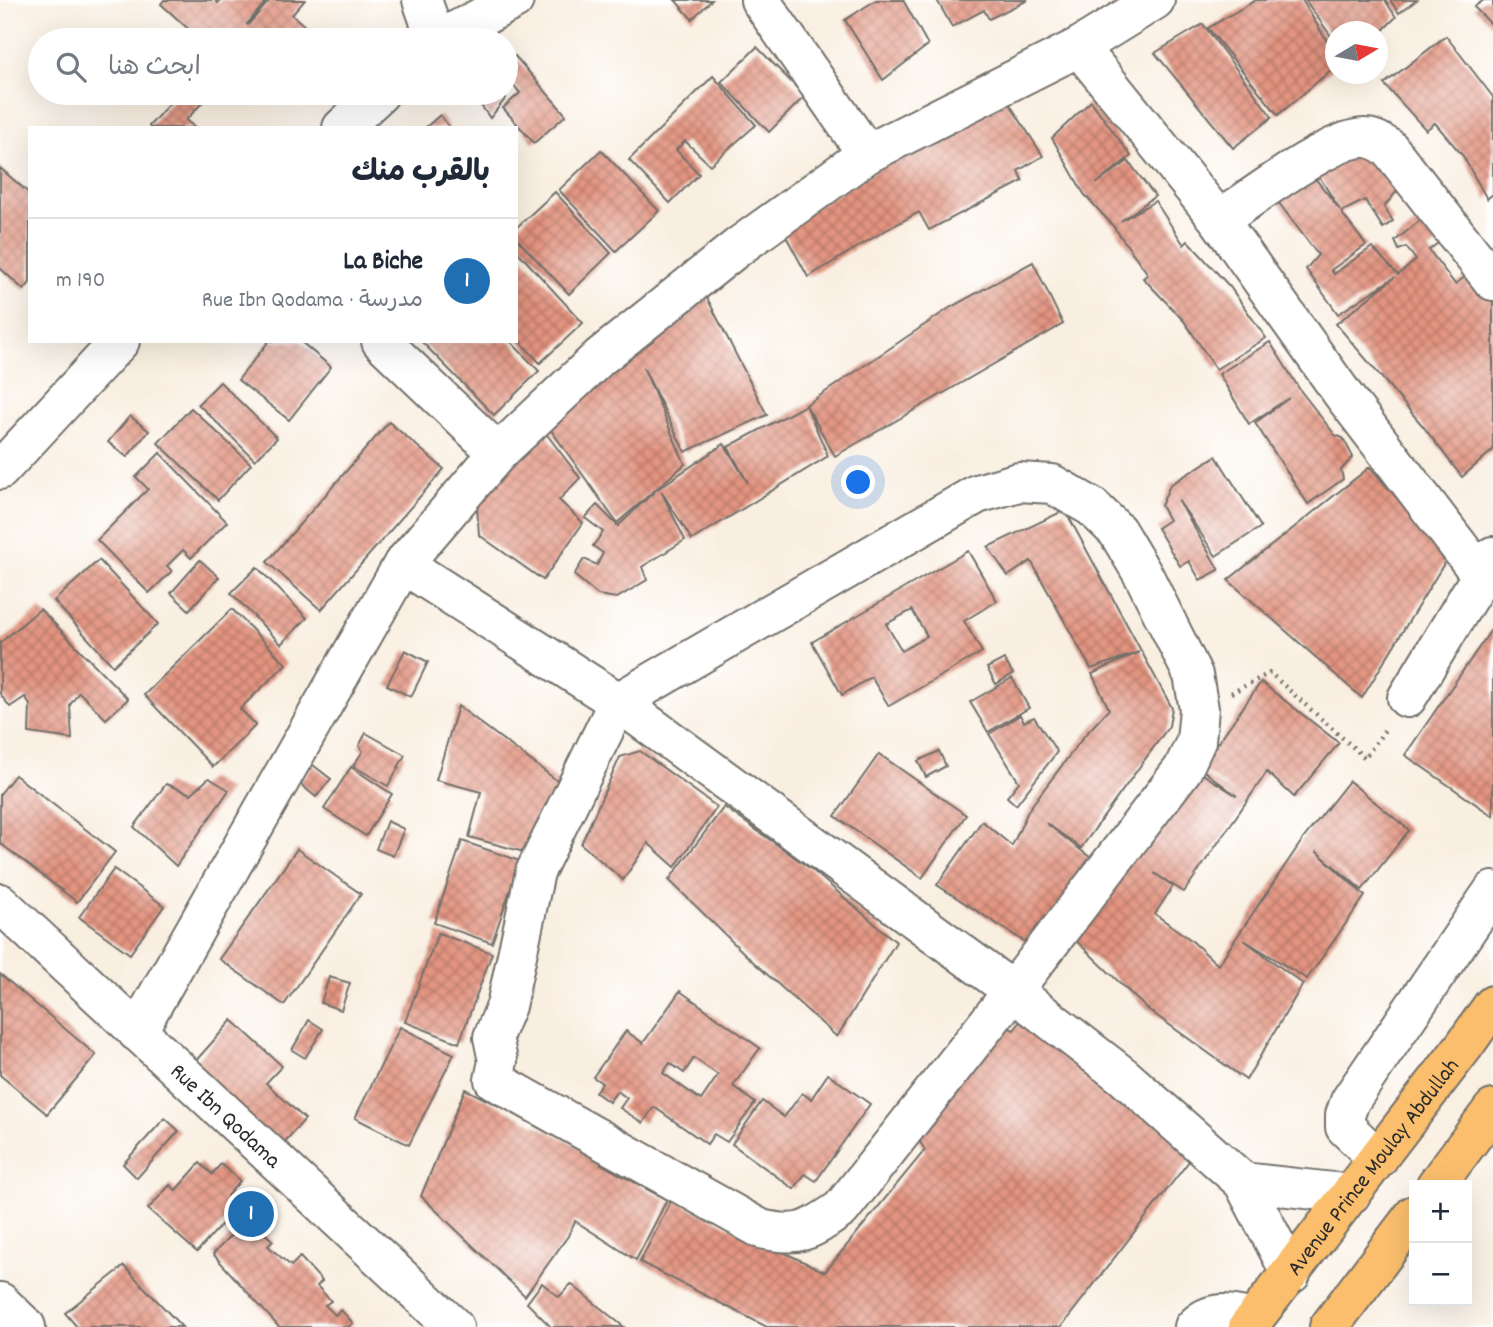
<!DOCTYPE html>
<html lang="ar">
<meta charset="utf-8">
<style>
body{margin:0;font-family:Dekko,"Playpen Sans Arabic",sans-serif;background:#f6f6f7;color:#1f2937;direction:rtl}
.controls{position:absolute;right:21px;bottom:21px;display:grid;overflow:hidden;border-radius:0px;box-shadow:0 7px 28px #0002}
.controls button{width:63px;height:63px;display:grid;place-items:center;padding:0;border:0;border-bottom:2px solid #e0e1e3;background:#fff;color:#1f2937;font:35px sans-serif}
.compass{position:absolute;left:1325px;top:21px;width:63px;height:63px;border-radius:50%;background:#fff;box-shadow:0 7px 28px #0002;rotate:80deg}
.you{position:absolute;left:859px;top:483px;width:24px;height:24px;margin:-18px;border:5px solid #fff;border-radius:50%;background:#1a73e8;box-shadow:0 0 0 10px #1a73e833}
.badge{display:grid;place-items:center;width:46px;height:46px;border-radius:50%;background:#1f6fb2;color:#fff;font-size:23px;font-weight:700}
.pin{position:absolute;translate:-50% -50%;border:4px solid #fff;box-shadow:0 2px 7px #0006}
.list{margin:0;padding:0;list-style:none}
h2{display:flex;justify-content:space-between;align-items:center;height:91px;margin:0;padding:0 28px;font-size:30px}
h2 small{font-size:23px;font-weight:400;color:#747a83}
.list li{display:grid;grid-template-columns:46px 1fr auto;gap:21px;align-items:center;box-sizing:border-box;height:126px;padding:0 28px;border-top:2px solid #e0e1e3}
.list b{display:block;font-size:26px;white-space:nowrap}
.list p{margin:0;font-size:23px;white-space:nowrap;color:#747a83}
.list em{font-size:23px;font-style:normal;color:#747a83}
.icon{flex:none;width:38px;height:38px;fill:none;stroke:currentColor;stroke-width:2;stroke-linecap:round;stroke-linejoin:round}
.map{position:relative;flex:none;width:1493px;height:1327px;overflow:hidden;direction:ltr}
.search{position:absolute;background:#fff;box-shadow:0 7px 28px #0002;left:28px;top:28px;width:490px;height:77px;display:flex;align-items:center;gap:18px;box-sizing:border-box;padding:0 24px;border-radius:38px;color:#747a83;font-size:26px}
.panel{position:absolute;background:#fff;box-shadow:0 7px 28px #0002;left:28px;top:126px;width:490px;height:217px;border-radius:0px;direction:rtl}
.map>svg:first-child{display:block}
.building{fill:url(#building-cross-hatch);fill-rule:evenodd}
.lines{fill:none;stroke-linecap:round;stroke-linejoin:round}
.minor-casing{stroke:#73706b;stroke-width:42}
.major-casing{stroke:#73706b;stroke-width:42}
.path{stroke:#73706b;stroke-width:4.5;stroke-dasharray:2 5;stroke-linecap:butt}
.minor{stroke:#fff;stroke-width:38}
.major{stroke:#fabe6d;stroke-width:38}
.labels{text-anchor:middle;stroke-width:7;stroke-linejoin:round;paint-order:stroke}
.street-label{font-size:23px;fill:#2b2b2b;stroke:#fff}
</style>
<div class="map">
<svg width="1493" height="1327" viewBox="0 0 1493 1327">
<defs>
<pattern id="building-cross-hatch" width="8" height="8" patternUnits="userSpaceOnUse" patternTransform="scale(1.75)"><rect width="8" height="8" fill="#e39480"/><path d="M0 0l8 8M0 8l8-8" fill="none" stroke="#b87969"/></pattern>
</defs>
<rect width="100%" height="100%" fill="#fff"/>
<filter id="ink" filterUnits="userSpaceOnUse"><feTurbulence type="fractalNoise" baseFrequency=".0143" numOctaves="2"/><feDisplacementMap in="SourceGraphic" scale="14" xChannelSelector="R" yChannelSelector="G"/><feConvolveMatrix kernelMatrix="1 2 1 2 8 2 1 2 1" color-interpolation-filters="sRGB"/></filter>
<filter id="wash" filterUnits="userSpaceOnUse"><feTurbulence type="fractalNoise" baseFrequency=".00686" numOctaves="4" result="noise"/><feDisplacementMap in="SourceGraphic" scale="28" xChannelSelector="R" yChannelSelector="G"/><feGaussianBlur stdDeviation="1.57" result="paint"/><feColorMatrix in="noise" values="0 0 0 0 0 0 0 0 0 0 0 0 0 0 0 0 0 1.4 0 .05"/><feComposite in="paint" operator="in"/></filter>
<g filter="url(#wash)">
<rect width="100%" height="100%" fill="#f9efe1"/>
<g id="blocks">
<g class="building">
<path d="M164 0H215L218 3 221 0H263L265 3 247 24 248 25 270 0H305L292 15 306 27 295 40H193L190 38 194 34 161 4Z"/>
<path d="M675 0H712L692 19Z"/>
<path d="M876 0H903L928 45 883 80 845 20Z"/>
<path d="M937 0H1028L989 19 984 10 952 27Z"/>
<path d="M1256 0H1302L1336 56V66L1278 115 1208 28Z"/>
<path d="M1305 0H1385L1396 17 1378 35V32H1336V43Z"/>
<path d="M1390 0H1417L1399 13Z"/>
<path d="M1484 0H1493V26L1474 7Z"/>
<path d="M1203 24 1272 117 1233 148 1155 53Z"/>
<path d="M1446 36 1493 97V194L1487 199 1463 156 1435 123 1426 130 1384 84Z"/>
<path d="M757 47 805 96 769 132 721 82Z"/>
<path d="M515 56 566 115 534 143 503 108 520 93 506 76V65Z"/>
<path d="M713 76 756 125 710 165 685 141 676 150 699 174 670 203 629 160Z"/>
<path d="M179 93H191L202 103 186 120 195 128H150L149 126Z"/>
<path d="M472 93H502L506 98 490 118Z"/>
<path d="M1003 94 1043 156 1018 171 1023 181 929 230 919 212 886 230 808 277 781 227Z"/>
<path d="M1091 101 1131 156 1096 184 1128 161 1155 196 1121 221 1155 201 1184 245 1188 241 1230 287 1266 338 1216 369 1184 321 1143 278 1148 274 1113 226 1084 194 1052 138Z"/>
<path d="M440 115 450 128H425Z"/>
<path d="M1364 137 1397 191 1384 207 1393 221 1383 228 1365 200 1341 212 1366 245 1331 270 1334 274 1372 247 1398 275 1416 260 1406 247 1399 250 1395 241 1424 217 1438 243 1429 250 1455 284 1469 274 1493 301V450L1462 477 1422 425 1336 324 1395 277 1338 314 1306 269 1318 255 1276 199 1311 173 1340 210 1317 173Z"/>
<path d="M601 150 659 211 616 251 559 190Z"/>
<path d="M0 168 30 194V283L24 290 0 268Z"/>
<path d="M555 192 611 253 569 294 516 238V228Z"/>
<path d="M516 250 583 323 540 363 516 337Z"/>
<path d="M1033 262 1063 324 835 456 806 405 828 456 692 540 661 491 685 540 642 567 647 580 617 598 598 595 574 575 584 559 597 565 603 553 593 546 603 532 585 518 597 505 618 526 656 490 724 444 748 483 728 447 806 405 951 307Z"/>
<path d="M705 294 767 415 685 452 643 367 685 464 617 523 546 423Z"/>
<path d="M269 341H300L331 367 289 420 238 380Z"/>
<path d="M421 341H510L539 371 494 415Z"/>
<path d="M1270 342 1300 390 1335 435 1343 438 1353 457 1341 470 1343 479 1308 504 1255 423 1289 398 1249 424 1219 374Z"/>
<path d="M220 382 277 438 255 460 198 404Z"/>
<path d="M191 408 251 464 218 500 158 443Z"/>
<path d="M130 416 149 431 127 457 108 442Z"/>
<path d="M389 422 444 469 321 610 267 562Z"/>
<path d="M541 427 580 478 559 500 583 523 543 580 479 535 476 493Z"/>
<path d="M160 453 227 522 191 558 183 550 167 566 172 571 149 593 97 540 148 489 136 477Z"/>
<path d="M1216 456 1261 527 1216 556 1178 500 1219 570 1200 580 1189 561 1180 566 1157 528 1169 520 1161 506 1170 485Z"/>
<path d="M1370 467 1448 557 1362 698 1228 580Z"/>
<path d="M1065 510 1172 708 1169 726 1081 848 1046 823 1091 858 1034 948 937 885 982 821 1012 846 1029 809 1085 735 1109 709 1092 674 1139 652 1091 669 1031 561 1008 576 988 547Z"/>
<path d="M968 551 997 601 964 621 982 652 889 706 871 677 842 695 812 642ZM912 610 927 636 902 651 886 624Z"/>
<path d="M99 560 158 624 113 666 54 601Z"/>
<path d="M200 560 219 577 189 610 171 593Z"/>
<path d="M257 567 307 618 281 644 231 593Z"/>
<path d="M40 609 128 699 106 719 79 692 70 705 72 739 29 733 30 705 25 697 10 707 0 694V643Z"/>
<path d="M232 609 286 664 240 709 256 725 213 767 144 695Z"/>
<path d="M1493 627V816L1405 755Z"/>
<path d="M405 650 428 662 411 697 387 685Z"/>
<path d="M1004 659 1013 674 996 684 987 668Z"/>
<path d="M1012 678 1029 708 988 732 970 702Z"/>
<path d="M1261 682 1339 743 1294 797 1267 772 1184 892 1154 873 1173 886 1155 914 1191 940 1218 965 1303 839 1349 781 1409 830 1362 890 1316 851 1365 896 1307 979 1244 940 1303 984 1246 1080 1146 1008 1068 933 1193 768 1237 796 1200 768Z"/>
<path d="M458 706 563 785 535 855 469 837 481 792 436 780Z"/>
<path d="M1020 715 1024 722 1034 717 1057 752 1016 805 1007 797 1019 782 989 734Z"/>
<path d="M366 733 405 755 388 786 353 766 363 751 359 746Z"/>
<path d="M640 751 717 807 675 867 648 843 623 880 581 844 620 757Z"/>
<path d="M939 751 946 766 926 777 918 761Z"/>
<path d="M879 754 966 815 922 878 835 816Z"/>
<path d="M313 765 331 779 316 797 299 783Z"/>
<path d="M351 767 392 794 366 836 324 809Z"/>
<path d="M15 775 115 852 77 902 0 843V794Z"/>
<path d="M209 778 229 790 176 866 134 827 166 784 191 794Z"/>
<path d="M724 807 811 869 896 942 837 1037 750 959 669 880Z"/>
<path d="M387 821 404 829 393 856 376 849Z"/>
<path d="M462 841 520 861 492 943 434 923Z"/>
<path d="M297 849 361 894 284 1005 219 959Z"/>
<path d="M114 869 164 906 130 954 79 917Z"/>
<path d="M438 933 492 953 459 1043 405 1022Z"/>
<path d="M0 974 96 1055 47 1114 0 1075Z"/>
<path d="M329 977 350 983 341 1010 321 1003Z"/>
<path d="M680 991 760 1048 733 1086 755 1103 727 1142 714 1134 707 1144 654 1107 643 1123 620 1108 627 1098 617 1091 609 1102 595 1092 602 1083 593 1077 626 1031 643 1043ZM694 1058 718 1075 701 1100 663 1073 670 1063 684 1073Z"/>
<path d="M1024 1017 1196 1152 1061 1327H767L640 1262 672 1199 825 1272 925 1150 915 1134 998 1023 1014 1030Z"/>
<path d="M232 1020 282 1066 266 1083 305 1119 281 1146 192 1065Z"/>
<path d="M309 1020 323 1029 305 1058 292 1050Z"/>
<path d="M400 1027 454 1054 409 1145 355 1118Z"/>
<path d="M828 1074 870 1104 816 1181 805 1174 794 1189 732 1144 762 1101 784 1117 802 1093 811 1099Z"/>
<path d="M465 1089 604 1159 601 1164 667 1200 636 1260 575 1221 568 1236 525 1296 421 1196Z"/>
<path d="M165 1118 179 1131 137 1178 123 1164Z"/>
<path d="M200 1163 212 1174 221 1164 240 1181 227 1196 238 1206 197 1252 148 1209 170 1185 176 1190Z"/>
<path d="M243 1223 257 1236 262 1231 273 1241 268 1246 291 1266 300 1257 322 1281 317 1286 331 1301 325 1305 335 1315 341 1310 353 1323 349 1327H279L213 1254Z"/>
<path d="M124 1266 182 1327H77L65 1313Z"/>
<path d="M542 1283 559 1297 571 1284 624 1327H551L527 1303Z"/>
</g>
</g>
</g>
<g filter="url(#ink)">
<use href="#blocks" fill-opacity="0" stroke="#73706b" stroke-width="2"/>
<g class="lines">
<g class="minor-casing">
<g id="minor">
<path d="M422 0 436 40"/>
<path d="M760 0 867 154"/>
<path d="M438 40 514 0"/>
<path d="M1079 47 1219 220 1344 396 1480 574"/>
<path d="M342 128 380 93"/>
<path d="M1219 220C1249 200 1333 136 1365 138 1374 138 1381 143 1389 148L1493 281"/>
<path d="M381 341 498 453"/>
<path d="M0 470 120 341"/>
<path d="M1019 482 1052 484 1092 507 1117 531 1145 578 1193 675 1199 709 1196 741 1183 769 1013 991 841 1209C809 1231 800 1238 761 1229L494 1080 498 1061 493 1037 506 1006 535 872 618 702 977 494Z"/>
<path d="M403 564 618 702 1013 991 1123 1076 1243 1182 1291 1274"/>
<path d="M1407 698 1493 556"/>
<path id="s1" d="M0 903 454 1327"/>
<path d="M137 1032 403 564 498 453 600 357 738 247 867 154 1079 47 1155 0"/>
<path d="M1378 1159 1345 1127V1115L1350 1101 1493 891"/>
<path d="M1243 1182 1351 1194"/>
<path d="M0 1302 26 1327"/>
<path d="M1194 1327C1212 1308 1231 1314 1254 1319"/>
</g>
</g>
<g class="major-casing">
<g id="major">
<path d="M1436 1185 1493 1109"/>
<path id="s2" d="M1248 1327 1464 1046 1493 1005"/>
<path d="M1329 1327 1414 1215"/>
</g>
</g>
<path class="path" d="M1231 693 1270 673 1365 758 1387 727"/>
<use href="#minor" class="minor"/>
<use href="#major" class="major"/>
</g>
</g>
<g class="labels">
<g class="street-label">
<text dy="8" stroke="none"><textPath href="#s1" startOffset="310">Rue Ibn Qodama</textPath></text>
<text dy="8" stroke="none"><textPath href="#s2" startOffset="203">Avenue Prince Moulay Abdullah</textPath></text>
</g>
</g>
</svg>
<div class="controls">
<button>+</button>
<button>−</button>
</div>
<svg class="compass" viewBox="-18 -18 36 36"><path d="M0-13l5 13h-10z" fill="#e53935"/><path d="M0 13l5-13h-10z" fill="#747a83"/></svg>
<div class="you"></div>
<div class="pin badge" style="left:251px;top:1214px">1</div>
<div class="search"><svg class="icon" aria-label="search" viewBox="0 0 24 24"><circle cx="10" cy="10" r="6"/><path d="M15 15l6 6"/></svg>ابحث هنا</div>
<section class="panel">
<h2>بالقرب منك<small></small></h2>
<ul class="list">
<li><span class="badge">1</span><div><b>La Biche</b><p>مدرسة · Rue Ibn Qodama</p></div><em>190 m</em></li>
</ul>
</section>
</div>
